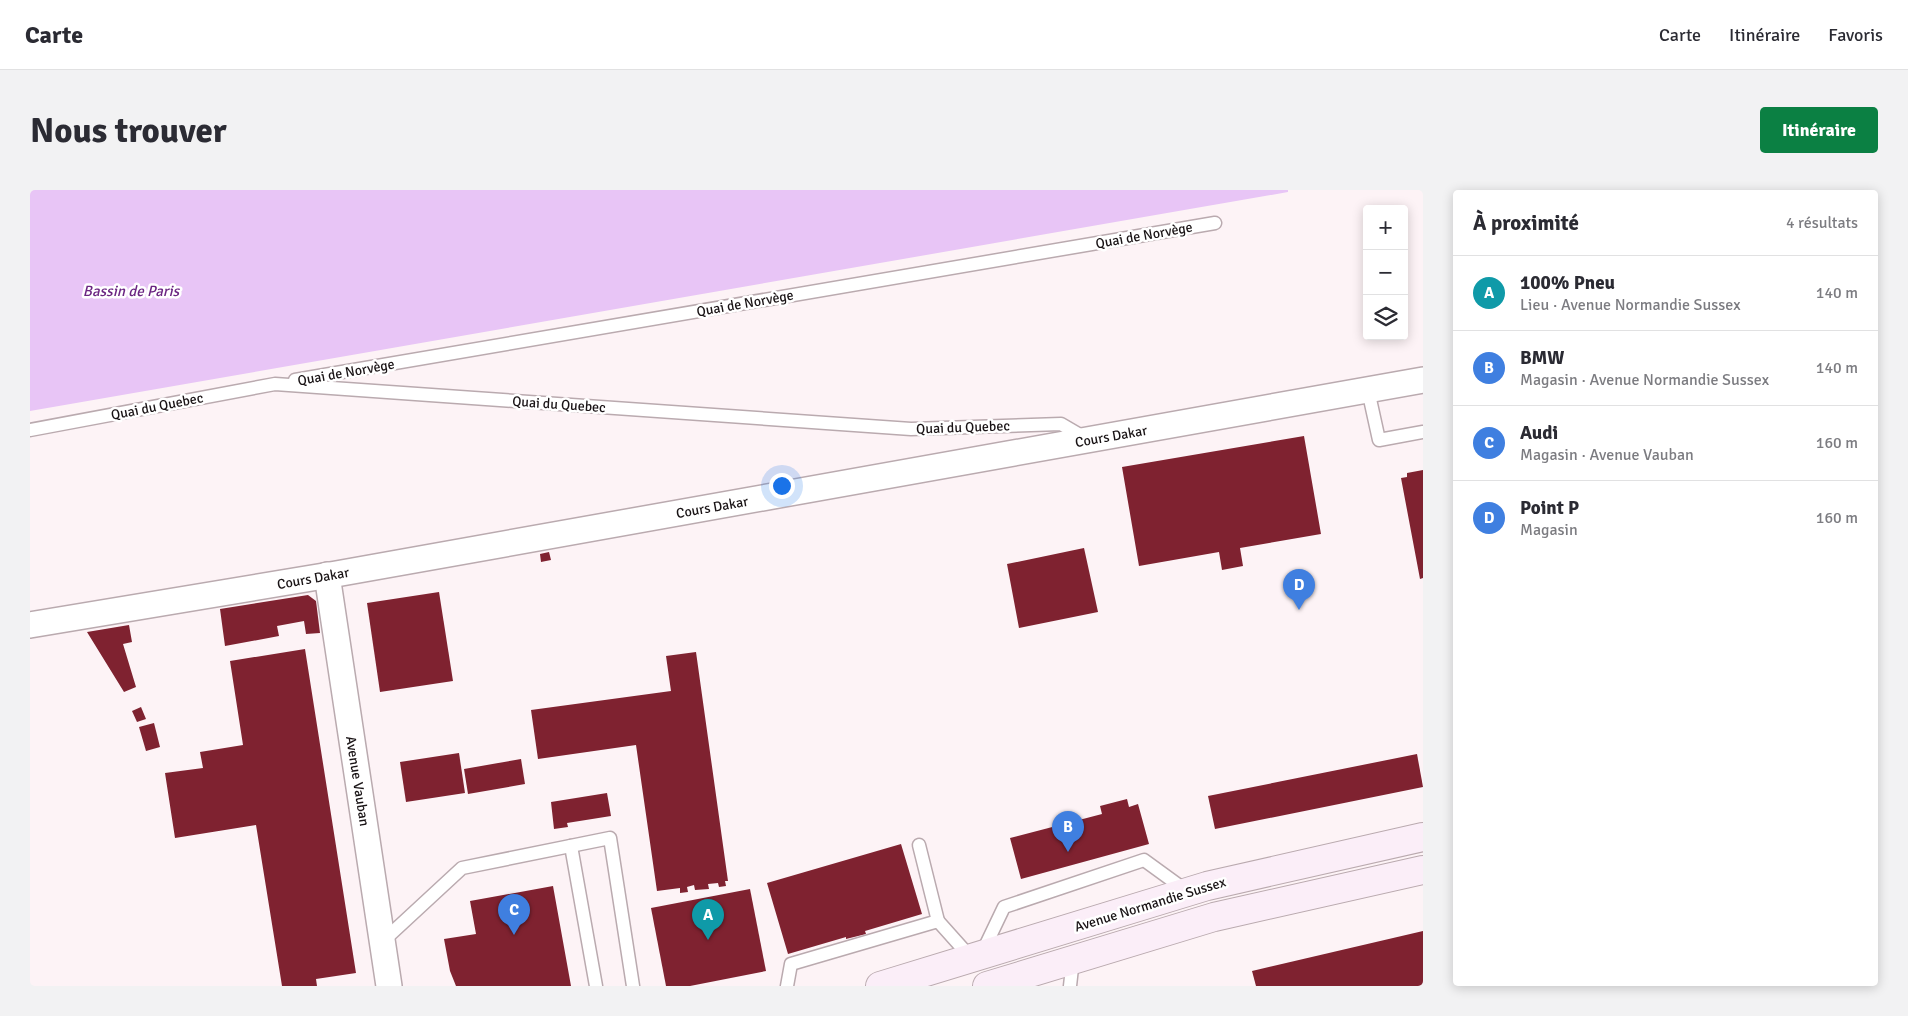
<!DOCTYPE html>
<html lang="fr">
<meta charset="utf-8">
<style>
body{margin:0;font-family:Signika,sans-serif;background:#f2f2f3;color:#2b2b33}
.controls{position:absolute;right:15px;top:15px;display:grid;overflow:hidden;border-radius:5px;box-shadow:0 2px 12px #0003}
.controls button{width:45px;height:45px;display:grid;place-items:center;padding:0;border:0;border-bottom:1px solid #e1e1e2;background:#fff;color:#2b2b33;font:25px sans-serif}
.you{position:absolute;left:751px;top:295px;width:18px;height:18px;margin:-12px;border:4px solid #fff;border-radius:50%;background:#1a73e8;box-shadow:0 0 0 8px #1a73e833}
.badge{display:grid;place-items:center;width:32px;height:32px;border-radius:50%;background:#0b8043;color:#fff;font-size:16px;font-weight:700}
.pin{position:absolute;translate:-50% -41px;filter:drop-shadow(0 1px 2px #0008)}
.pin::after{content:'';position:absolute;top:26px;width:18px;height:15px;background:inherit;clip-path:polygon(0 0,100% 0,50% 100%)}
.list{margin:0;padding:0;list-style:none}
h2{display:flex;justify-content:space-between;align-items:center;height:65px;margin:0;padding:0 20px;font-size:21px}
h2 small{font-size:16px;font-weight:400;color:#7c7c81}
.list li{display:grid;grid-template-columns:32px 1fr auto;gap:15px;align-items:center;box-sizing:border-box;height:75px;padding:0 20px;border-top:1px solid #e1e1e2}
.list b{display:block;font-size:19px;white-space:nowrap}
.list p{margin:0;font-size:16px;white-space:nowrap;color:#7c7c81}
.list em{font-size:16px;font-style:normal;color:#7c7c81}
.icon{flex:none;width:28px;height:28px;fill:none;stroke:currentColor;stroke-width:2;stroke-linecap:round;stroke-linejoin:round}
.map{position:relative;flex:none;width:1393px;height:796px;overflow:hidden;border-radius:5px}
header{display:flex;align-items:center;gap:30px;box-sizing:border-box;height:70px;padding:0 25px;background:#fff;border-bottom:1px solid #e1e1e2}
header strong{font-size:24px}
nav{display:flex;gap:28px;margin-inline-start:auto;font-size:18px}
.intro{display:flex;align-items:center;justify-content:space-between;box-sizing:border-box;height:120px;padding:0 30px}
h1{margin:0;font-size:35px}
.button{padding:12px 22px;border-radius:5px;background:#0b8043;color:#fff;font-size:18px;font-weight:700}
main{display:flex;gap:30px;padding:0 30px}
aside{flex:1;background:#fff;border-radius:5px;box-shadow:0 2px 12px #0003}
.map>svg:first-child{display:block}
.water{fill:#e8c5f6}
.building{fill:#7f2230}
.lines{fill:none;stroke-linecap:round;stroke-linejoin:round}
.lane-casing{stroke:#baaaaf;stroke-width:15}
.street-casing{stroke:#baaaaf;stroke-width:28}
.secondary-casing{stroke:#baaaaf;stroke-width:30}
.lane{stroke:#fff;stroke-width:12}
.street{stroke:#fff;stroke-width:25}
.secondary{stroke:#fbeef8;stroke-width:28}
.labels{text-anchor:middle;stroke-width:5;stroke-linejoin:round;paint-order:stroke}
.street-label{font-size:14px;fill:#191315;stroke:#fff}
.water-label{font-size:15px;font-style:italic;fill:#6b2582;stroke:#fff}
</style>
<header>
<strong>Carte</strong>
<nav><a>Carte</a><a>Itinéraire</a><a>Favoris</a></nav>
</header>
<div class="intro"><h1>Nous trouver</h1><a class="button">Itinéraire</a></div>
<main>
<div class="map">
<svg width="1393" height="796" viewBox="0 0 1393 796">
<rect width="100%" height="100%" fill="#fdf3f6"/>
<path class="water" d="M0 0H1258V2L0 221Z"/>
<g class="building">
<path d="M1274 246 1291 344 1210 358 1213 376 1192 380 1189 362 1109 376 1092 277Z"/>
<path d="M1393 280V388L1390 389 1371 288 1377 287V283Z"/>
<path d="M1054 358 1068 422 989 438 977 374Z"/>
<path d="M519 362 521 370 511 372 510 364Z"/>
<path d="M409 402 423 491 350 502 337 413Z"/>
<path d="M278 405 286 411 290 443 276 444 274 431 247 436 249 446 195 456 190 419Z"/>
<path d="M99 435 102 452 93 454 106 497 94 502 57 442Z"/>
<path d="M275 459 326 783 286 789 287 796H252L226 635 145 648 135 583 173 578 170 562 213 555 200 471Z"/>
<path d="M666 462 698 691H695L696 696 689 697 688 693 678 694 679 699 665 700 664 695 657 697 658 702 650 703V698L627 701 606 555 508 569 501 520 641 501 636 466Z"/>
<path d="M111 517 116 529 107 532 102 521Z"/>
<path d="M124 533 130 557 116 561 109 537Z"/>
<path d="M429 563 435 603 376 612 370 572Z"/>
<path d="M1387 564 1393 597 1185 639 1178 606Z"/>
<path d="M491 569 495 594 438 604 434 579Z"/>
<path d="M577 603 581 626 537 633 538 637 524 639 521 612Z"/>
<path d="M1097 609 1099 617 1108 614 1119 654 991 689 980 648 1072 624 1070 616Z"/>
<path d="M871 654 892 724 835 741 836 744 816 749V747L758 764 737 693Z"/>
<path d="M523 696 541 796H426L420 781 414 749 446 744 440 711Z"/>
<path d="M720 699 736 781 660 796H636L621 718Z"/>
<path d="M1393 741V796H1226L1222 781Z"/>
</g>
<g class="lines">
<g class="lane-casing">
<g id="lane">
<path d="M265 190 1185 33"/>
<path d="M1338 200 1349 250 1393 242"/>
<path d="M0 240 245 194 881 239 1031 234 1055 248"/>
<path d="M889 655 908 731"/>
<path d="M541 656 566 796"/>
<path d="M352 752 432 678 580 648 603 796"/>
<path d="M952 763 974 717 1114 670 1158 702"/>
<path d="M757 796 761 774 908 731 942 769"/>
<path d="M1040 796 1043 769"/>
</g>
</g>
<g class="street-casing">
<g id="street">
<path d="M297 385 359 796"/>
<path d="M0 435 306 384 1393 190"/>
</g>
</g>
<g class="secondary-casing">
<g id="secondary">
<path d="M850 796 1177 696 1393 647"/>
<path d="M957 796 1184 727 1393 680"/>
</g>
</g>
<use href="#lane" class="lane"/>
<use href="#street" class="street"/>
<use href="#secondary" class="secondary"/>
</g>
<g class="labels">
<g class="street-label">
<text transform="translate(1114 45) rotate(-10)" y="5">Quai de Norvège</text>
<text transform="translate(715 113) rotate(-10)" y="5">Quai de Norvège</text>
<text transform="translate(316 182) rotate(-10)" y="5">Quai de Norvège</text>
<text transform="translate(529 214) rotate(4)" y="5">Quai du Quebec</text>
<text transform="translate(127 216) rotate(-11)" y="5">Quai du Quebec</text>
<text transform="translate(933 237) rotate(-2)" y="5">Quai du Quebec</text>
<text transform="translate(1081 246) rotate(-10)" y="5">Cours Dakar</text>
<text transform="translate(682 317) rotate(-10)" y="5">Cours Dakar</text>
<text transform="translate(283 388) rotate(-10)" y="5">Cours Dakar</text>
<text transform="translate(328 591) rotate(81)" y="5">Avenue Vauban</text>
<text transform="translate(1120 714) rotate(-17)" y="5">Avenue Normandie Sussex</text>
</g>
<g class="water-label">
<text x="101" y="106">Bassin de Paris</text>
</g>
</g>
</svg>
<div class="controls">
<button>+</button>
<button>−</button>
<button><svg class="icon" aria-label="layers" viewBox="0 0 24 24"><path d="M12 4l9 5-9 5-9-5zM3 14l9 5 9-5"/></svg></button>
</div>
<div class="you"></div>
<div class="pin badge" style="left:678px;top:750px;background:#0f9aa8">A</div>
<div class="pin badge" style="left:1038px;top:662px;background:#3f7fe0">B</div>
<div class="pin badge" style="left:484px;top:745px;background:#3f7fe0">C</div>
<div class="pin badge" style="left:1269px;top:420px;background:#3f7fe0">D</div>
</div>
<aside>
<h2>À proximité<small>4 résultats</small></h2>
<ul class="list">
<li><span class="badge" style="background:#0f9aa8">A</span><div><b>100% Pneu</b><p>Lieu · Avenue Normandie Sussex</p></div><em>140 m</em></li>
<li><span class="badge" style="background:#3f7fe0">B</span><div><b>BMW</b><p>Magasin · Avenue Normandie Sussex</p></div><em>140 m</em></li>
<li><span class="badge" style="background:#3f7fe0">C</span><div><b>Audi</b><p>Magasin · Avenue Vauban</p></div><em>160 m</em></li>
<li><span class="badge" style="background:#3f7fe0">D</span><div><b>Point P</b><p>Magasin</p></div><em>160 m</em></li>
</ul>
</aside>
</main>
